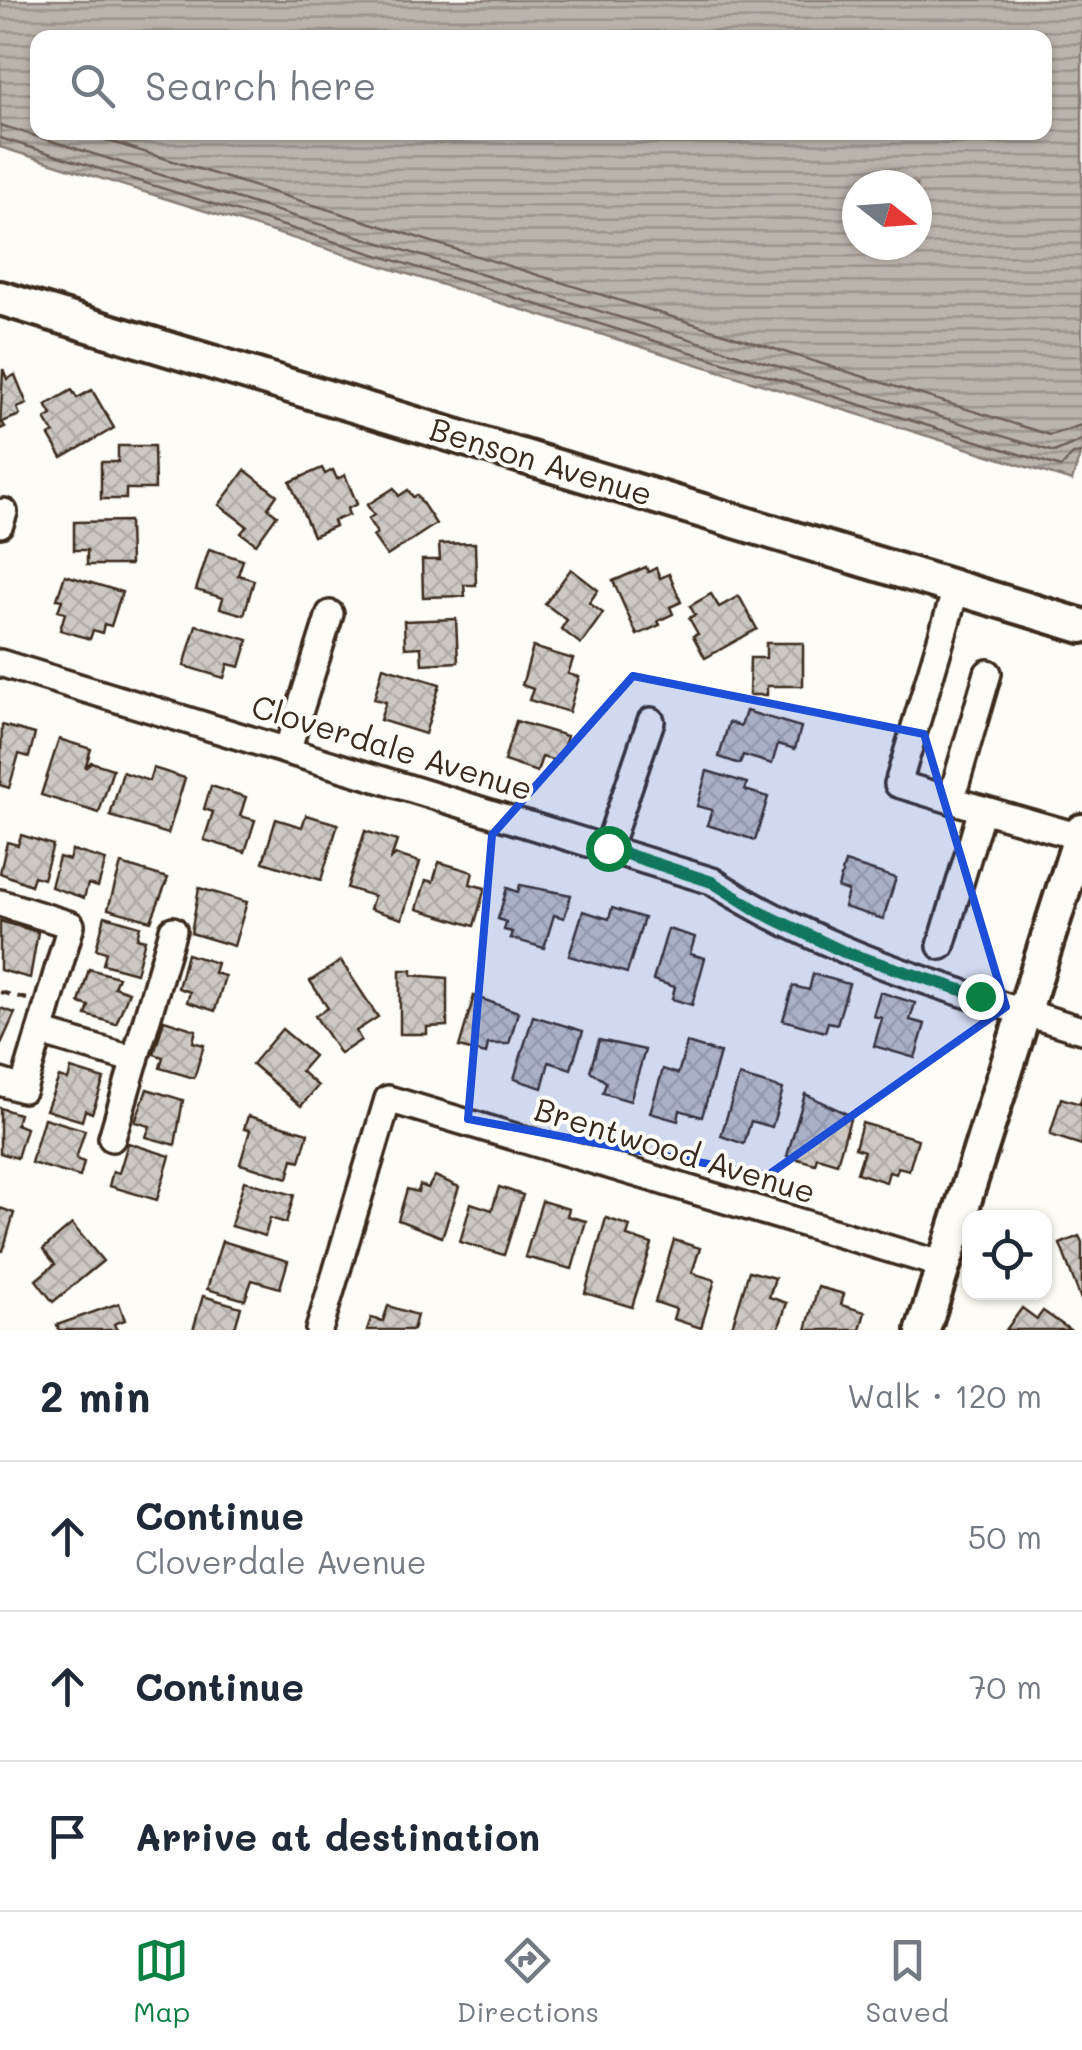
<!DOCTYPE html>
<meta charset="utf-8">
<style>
body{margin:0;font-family:Mali,sans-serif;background:#f2f2f3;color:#1f2937}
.controls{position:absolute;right:30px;bottom:30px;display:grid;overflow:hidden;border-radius:20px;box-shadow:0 2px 8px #0004}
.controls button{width:90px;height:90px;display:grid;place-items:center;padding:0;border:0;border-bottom:2px solid #e0e1e3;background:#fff;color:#1f2937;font:50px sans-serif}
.compass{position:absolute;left:842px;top:170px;width:90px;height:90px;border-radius:50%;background:#fff;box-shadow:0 2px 8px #0004;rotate:107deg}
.stop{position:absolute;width:30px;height:30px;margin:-22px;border:8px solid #0b8043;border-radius:50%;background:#fff}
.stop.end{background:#0b8043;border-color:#fff;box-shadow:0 2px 10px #0008}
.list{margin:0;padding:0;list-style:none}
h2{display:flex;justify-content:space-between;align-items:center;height:130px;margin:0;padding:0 40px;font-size:42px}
h2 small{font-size:32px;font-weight:400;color:#747a83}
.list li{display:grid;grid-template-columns:65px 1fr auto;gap:30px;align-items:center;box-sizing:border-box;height:150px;padding:0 40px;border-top:2px solid #e0e1e3}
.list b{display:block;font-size:38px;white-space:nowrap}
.list p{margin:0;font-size:32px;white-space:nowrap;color:#747a83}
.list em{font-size:32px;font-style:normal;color:#747a83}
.icon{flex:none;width:55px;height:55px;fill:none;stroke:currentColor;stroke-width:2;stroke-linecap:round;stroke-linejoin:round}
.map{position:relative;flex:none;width:1082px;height:1330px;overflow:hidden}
.search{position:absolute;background:#fff;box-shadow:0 2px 8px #0004;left:30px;right:30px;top:30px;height:110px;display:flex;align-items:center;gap:25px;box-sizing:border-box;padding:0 35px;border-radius:20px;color:#747a83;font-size:38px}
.sheet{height:580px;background:#fff}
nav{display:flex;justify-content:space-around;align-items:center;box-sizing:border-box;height:140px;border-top:2px solid #e0e1e3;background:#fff;font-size:28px;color:#747a83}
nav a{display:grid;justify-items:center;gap:5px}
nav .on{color:#0b8043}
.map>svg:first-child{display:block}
.water{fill:url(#water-rules);stroke:#887d74;stroke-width:2.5;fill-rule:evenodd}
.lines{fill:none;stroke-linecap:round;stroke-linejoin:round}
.shore{stroke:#6e6157;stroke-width:2.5}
.building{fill:url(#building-cross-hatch);stroke:#3b2a1e;stroke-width:2.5}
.minor-casing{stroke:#3b2a1e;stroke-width:32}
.major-casing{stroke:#3b2a1e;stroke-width:40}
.path{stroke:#3b2a1e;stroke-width:4;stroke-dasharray:10 8;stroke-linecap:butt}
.minor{stroke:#fdfcf7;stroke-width:25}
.major{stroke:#fdfcf7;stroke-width:32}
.route{stroke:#0b8043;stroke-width:12}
.marked{fill:#1d4ed8;fill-opacity:0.2;stroke:#1d4ed8;stroke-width:8;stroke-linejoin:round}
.labels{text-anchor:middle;stroke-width:8;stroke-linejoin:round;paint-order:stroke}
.street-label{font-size:32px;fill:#3b2a1e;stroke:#fdfcf7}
</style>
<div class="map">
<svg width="1082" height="1330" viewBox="0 0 1082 1330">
<defs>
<pattern id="water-rules" width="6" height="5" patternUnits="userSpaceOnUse" patternTransform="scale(2.5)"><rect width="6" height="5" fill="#bbb4ad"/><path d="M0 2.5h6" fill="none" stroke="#99938c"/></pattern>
<pattern id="building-cross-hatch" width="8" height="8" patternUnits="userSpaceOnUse" patternTransform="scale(2.5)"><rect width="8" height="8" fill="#cdc8c2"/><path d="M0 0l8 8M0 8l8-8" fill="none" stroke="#b1aca6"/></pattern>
</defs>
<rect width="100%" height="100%" fill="#fdfcf7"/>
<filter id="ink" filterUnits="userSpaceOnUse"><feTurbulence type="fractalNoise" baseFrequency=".01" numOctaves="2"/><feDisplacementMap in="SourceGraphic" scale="20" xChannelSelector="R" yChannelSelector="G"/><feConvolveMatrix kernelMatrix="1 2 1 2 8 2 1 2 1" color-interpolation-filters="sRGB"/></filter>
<g filter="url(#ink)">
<path class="water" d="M0 0H1082V448L1072 481 0 147ZM38 38H1044V132H38ZM857 185H917V245H857Z"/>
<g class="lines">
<g class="shore">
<path d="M0 125 1054 452 1082 440"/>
<path d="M80 132 1050 435 1082 425"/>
<path d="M0 138 1061 467 1073 454 1082 453"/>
</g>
</g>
<g class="building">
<path d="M3 369 7 379 15 375 27 404 17 408 20 415 2 422 5 427 0 429Z"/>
<path d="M72 390 77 398 92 390 114 428 62 458 49 436 54 433 45 419 52 415 46 405Z"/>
<path d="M118 446H154L155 489H126V499H101V462H118Z"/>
<path d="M322 468 325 474 333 470 337 479 345 475 357 504 347 509 349 515 333 521 335 526 313 536 290 482Z"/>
<path d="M245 470 277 495 268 508 277 515 256 544 241 533 247 526 219 505Z"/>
<path d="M394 488 399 496 408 490 413 497 417 495 436 524 387 556 373 536 377 533 368 519 374 515 367 505Z"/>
<path d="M129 521 130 565H87V550H74V522Z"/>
<path d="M475 543 476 585H464L465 596 423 597 422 560H440L439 544Z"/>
<path d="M209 549 243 560 238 575 254 580 244 615 220 608 223 598 196 590Z"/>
<path d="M646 567 648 572 656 568 660 578 669 574 681 602 670 607 673 614 658 621 660 625 637 635 613 581Z"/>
<path d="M571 569 598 590 589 603 603 613 581 644 561 629 567 620 545 604Z"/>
<path d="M65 575 122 592 111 626 104 624 102 633 93 630 90 639 60 630 65 613 58 611 62 600 57 599Z"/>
<path d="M711 594 719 607 739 596 757 629 705 658 693 636 698 634 689 618 695 615 690 606Z"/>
<path d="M456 619 458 662 422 664 421 647 405 648 404 621Z"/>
<path d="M196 625 248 640 240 667 228 664 224 678 184 666Z"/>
<path d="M766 643H803V686H767V695H749L750 658H766Z"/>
<path d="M533 647 573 659 568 674 579 677 569 712 529 700 533 689 522 685Z"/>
<path d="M383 667 440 684 425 734 380 720 386 702 374 699Z"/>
<path d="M746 711 801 727 795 749 778 744 772 764 743 755 740 764 719 757 729 722 741 726Z"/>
<path d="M516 721 567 736 559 762 542 757 537 772 504 761Z"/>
<path d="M2 725 35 734 29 757 19 754 9 788 0 785Z"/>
<path d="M59 739 91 749 85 768 91 762 113 769 99 813 41 795Z"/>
<path d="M153 768 185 778 168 834 110 816 123 772 149 781Z"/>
<path d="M707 771 747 783 745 790 768 797 755 840 707 825 712 810 697 806Z"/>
<path d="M211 786 246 797 240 816 255 820 245 852 204 840 213 812 204 809Z"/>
<path d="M306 815 338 824 321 880 263 862 276 819 302 827Z"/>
<path d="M365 831 397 841 391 859 396 855 420 862 402 919 370 909 374 896 347 888Z"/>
<path d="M21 835 53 845 43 879 34 876 31 885 0 873 7 842 18 845Z"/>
<path d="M72 850 106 860 98 887 88 884 84 898 51 887 59 857 69 860Z"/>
<path d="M439 862 473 872 470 884 485 888 474 926 417 909 426 880 433 882Z"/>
<path d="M845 862 896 878 883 919 844 907 848 891 838 888Z"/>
<path d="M121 864 168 878 151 921 108 909Z"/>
<path d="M520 885 571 895 564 918 554 915 544 948 510 938 512 932 504 930 506 922 498 919 507 888 518 892Z"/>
<path d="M199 888 247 902 234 946 191 933Z"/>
<path d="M612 908 644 918 627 973 569 956 583 911 609 919Z"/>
<path d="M105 916 140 926 137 938 145 940 136 973 103 964 106 952 96 949Z"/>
<path d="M0 921 38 932 30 978 0 970Z"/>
<path d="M668 929 695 937 690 954 705 958 692 1005 672 999 675 987 653 980Z"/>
<path d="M187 954 217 963 214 973 225 976 215 1011 187 1002 190 992 178 988Z"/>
<path d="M341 961 378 1017 356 1031 361 1040 340 1054 315 1016 328 1008 310 981Z"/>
<path d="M89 969 118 977 114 987 129 992 116 1024 86 1015 89 1006 79 1003Z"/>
<path d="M400 970H412V975L447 978V1026L427 1027V1034H400Z"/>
<path d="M813 974 849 984 837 1024 828 1022 825 1032 783 1020 793 986 809 990Z"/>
<path d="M880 992 915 1003 910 1020 925 1024 915 1058 874 1046 882 1018 873 1016Z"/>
<path d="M474 996 518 1012 509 1044H488L486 1054 459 1047Z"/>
<path d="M0 1008 15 1013 0 1046Z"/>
<path d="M533 1016 583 1031 571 1069 549 1062 542 1088 514 1079Z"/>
<path d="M164 1020 196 1030 193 1042 204 1045 194 1078 160 1068 163 1057 154 1054Z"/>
<path d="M282 1029 314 1056 301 1071 318 1086 301 1106 252 1064Z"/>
<path d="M599 1040 645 1050 630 1101 603 1093 606 1082 590 1071Z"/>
<path d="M687 1043 720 1053 702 1117 680 1110 678 1121 650 1113 663 1069 678 1074Z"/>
<path d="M71 1069 104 1079 92 1113 85 1110 82 1121 46 1110 59 1077 68 1080Z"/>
<path d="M739 1076 783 1089 772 1127 751 1121 744 1144 721 1136Z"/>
<path d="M147 1089 183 1100 175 1145 146 1137 150 1126 135 1122Z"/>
<path d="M805 1094 851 1116 837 1163 817 1157 815 1164 787 1156Z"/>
<path d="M1082 1096V1145L1050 1135 1061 1098 1080 1104Z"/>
<path d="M0 1108 19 1114 16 1124 26 1128 17 1158 0 1153Z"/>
<path d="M248 1116 308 1133 300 1161 293 1159 288 1178 240 1164 250 1130 244 1129Z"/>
<path d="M44 1118 85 1130 76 1159 84 1162 80 1177 31 1163Z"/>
<path d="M862 1123 918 1139 909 1170 898 1167 896 1174 889 1172 886 1182 857 1173 864 1151 855 1148Z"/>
<path d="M128 1143 170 1156 157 1200 109 1186 113 1171 119 1173Z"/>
<path d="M435 1176 459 1187 442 1237 398 1220 407 1189 418 1192 420 1185 428 1188Z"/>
<path d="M244 1181 294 1195 286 1223 270 1218 265 1236 231 1226Z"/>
<path d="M499 1187 523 1195 504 1255 460 1242 471 1203 492 1210Z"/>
<path d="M542 1201 569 1209 567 1216 586 1221 572 1269 525 1257Z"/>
<path d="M0 1208 14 1213 3 1251 0 1250Z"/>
<path d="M606 1218 630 1226 627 1236 652 1244 632 1307 585 1293Z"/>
<path d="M72 1224 103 1261 53 1302 36 1280 55 1264 43 1249Z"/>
<path d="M1079 1236 1082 1242V1302L1060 1244Z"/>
<path d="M674 1240 700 1248 692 1273 715 1280 701 1328 673 1319 676 1309 655 1302Z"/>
<path d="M222 1241 288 1261 280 1288 252 1280 245 1300 207 1289Z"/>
<path d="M749 1271 775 1278 769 1297 787 1303 778 1330H731Z"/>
<path d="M818 1287 844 1294 841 1305 865 1312 860 1330H806Z"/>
<path d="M203 1296 241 1307 235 1328 242 1330H193Z"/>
<path d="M119 1303 125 1320 114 1324 117 1330H59L57 1325Z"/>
<path d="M388 1306 417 1315 413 1330H367L371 1318 383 1321Z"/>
<path d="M1022 1308 1037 1319 1043 1311 1070 1330H1006Z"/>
</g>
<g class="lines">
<g class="minor-casing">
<g id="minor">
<path d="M0 524 4 512"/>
<path d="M956 589 898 784 951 800 988 673"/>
<path d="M0 663 712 881C825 954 954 991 1082 1030"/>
<path d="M287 751 330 614"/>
<path d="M982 809 1080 837"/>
<path d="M608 847 651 721"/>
<path d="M0 903 71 925 40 1032 135 1060"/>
<path d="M941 946 982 809 951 800"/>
<path d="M0 1082 23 1089 40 1032"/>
<path d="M112 1138 173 930"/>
<path d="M319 1330 388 1099 943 1265"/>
</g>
</g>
<g class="major-casing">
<g id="major">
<path d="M0 298 1082 626"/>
<path d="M923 1330 1082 831"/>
</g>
</g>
<path class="path" d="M0 992 27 999"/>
<use href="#minor" class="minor"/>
<use href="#major" class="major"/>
</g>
</g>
<g class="lines" filter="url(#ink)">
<path class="route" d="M608 848 712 882 758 911 844 952 980 996"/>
</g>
<path class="marked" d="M633 676 924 734 1006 1007 768 1175 468 1119 492 835Z"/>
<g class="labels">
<g class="street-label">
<text transform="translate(541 462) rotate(17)" y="11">Benson Avenue</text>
<text transform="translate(392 748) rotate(17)" y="11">Cloverdale Avenue</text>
<text transform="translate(675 1151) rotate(17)" y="11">Brentwood Avenue</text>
</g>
</g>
</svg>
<div class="controls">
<button><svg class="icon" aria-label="locate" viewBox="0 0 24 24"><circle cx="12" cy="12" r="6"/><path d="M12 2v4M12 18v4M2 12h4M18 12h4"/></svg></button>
</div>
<svg class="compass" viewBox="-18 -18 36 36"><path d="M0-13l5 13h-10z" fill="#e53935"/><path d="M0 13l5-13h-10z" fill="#747a83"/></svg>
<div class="stop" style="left:608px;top:848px"></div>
<div class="stop end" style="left:980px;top:996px"></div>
<div class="search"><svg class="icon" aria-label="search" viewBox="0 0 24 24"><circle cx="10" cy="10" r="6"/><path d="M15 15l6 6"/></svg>Search here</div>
</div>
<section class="sheet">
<h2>2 min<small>Walk · 120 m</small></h2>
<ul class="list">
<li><svg class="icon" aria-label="ahead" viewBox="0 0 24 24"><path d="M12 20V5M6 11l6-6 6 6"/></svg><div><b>Continue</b><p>Cloverdale Avenue</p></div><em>50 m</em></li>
<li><svg class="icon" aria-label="ahead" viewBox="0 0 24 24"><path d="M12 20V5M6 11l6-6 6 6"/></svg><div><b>Continue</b></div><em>70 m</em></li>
<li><svg class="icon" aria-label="arrive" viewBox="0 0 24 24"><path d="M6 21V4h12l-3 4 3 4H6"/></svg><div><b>Arrive at destination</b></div></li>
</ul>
</section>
<nav>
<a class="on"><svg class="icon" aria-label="map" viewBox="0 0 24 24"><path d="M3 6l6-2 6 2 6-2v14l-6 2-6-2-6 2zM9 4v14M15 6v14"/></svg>Map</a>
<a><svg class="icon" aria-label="directions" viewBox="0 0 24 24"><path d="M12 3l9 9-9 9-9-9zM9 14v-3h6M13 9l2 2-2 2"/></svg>Directions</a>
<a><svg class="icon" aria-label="saved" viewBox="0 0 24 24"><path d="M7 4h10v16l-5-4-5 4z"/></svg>Saved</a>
</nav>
